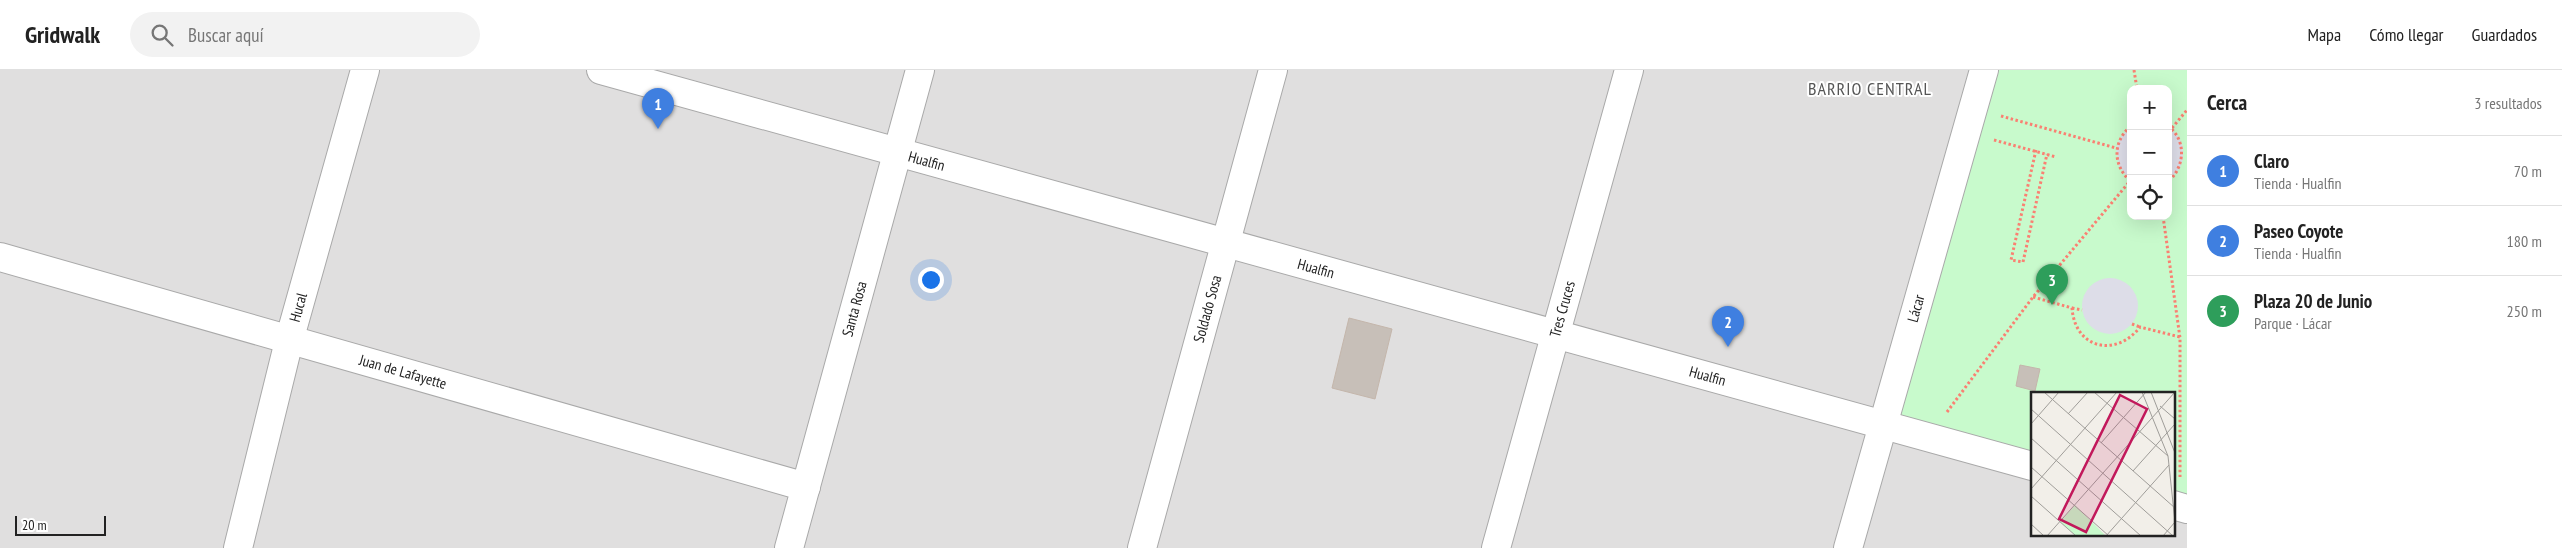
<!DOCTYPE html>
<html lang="es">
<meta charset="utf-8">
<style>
body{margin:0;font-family:"PT Sans Narrow",sans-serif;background:#f2f2f2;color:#222}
.controls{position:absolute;right:15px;top:15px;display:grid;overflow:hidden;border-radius:10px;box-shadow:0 5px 20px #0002}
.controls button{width:45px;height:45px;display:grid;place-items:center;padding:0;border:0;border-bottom:1px solid #e0e0e0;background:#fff;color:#222;font:25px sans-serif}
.scale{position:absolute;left:15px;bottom:12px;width:91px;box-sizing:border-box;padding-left:5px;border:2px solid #222;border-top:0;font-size:14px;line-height:18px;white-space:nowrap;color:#222;-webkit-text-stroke:4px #fff;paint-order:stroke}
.you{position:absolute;left:930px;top:209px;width:18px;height:18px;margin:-12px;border:4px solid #fff;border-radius:50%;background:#1a73e8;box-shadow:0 0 0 8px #1a73e833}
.badge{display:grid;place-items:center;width:32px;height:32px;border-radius:50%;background:#d40000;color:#fff;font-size:16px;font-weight:700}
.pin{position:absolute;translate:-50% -41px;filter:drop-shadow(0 1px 2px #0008)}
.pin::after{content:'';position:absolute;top:26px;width:18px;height:15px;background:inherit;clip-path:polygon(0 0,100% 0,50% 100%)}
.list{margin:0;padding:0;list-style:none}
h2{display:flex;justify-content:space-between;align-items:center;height:65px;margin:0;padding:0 20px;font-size:21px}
h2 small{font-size:16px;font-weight:400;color:#767676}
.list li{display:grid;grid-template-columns:32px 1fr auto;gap:15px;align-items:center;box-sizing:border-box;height:70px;padding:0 20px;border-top:1px solid #e0e0e0}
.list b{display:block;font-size:19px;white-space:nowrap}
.list p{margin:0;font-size:16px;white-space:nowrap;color:#767676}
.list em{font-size:16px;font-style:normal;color:#767676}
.icon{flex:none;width:28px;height:28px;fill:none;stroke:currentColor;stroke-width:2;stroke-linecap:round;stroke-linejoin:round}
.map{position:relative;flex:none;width:2187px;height:478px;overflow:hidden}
header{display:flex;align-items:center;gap:30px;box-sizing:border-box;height:70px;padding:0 25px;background:#fff;border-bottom:1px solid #e0e0e0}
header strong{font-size:24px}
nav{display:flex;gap:28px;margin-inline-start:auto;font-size:18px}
.search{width:350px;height:45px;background:#f2f2f2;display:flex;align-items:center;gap:12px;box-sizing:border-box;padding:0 18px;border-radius:28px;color:#767676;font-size:19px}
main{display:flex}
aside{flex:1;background:#fff}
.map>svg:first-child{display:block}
.residential{fill:#e0dfdf;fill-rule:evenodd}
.park{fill:#c8facc;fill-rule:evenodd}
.plaza{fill:#dddde8}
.building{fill:#c7bfb8;stroke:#c4b6ab}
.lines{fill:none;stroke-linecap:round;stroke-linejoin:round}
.minor-casing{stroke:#a9a9a9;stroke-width:30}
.tertiary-casing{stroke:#a9a9a9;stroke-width:30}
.path{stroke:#fa8072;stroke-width:3;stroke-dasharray:2.5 2.5;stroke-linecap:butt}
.minor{stroke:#fff;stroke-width:28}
.tertiary{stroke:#fff;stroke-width:28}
.labels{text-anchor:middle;stroke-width:4;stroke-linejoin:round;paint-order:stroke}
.street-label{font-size:15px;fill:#222;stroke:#fff}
.quarter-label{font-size:18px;letter-spacing:1px;fill:#555;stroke:#fff}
.inset-road{fill:none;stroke:#9f9d99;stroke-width:1}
.view{fill:#c2185b;fill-opacity:0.15;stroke:#c2185b;stroke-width:2.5}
.inset-edge{fill:none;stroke:#222;stroke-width:2.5}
</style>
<header>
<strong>Gridwalk</strong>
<div class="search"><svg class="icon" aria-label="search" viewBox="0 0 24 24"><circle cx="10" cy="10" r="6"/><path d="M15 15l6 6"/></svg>Buscar aquí</div>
<nav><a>Mapa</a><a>Cómo llegar</a><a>Guardados</a></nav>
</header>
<main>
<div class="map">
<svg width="2187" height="478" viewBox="0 0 2187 478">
<rect width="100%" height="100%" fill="#f2efe9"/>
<path class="residential" d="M0 0H2187V478H0ZM2131 19H2168V146H2131ZM2032 323H2173V464H2032Z"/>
<path class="park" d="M1984 0H2187V439L2173 435V323H2032V396L1882 353ZM2131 19H2168V146H2131Z"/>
<g class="plaza">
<path d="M2131 56V112L2119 96 2116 78 2120 68Z"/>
<path d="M2168 56 2179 67 2183 77V89L2180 98 2168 112Z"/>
<circle cx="2110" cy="236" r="28"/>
</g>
<g class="building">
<path d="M1349 248 1392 259 1375 329 1332 318Z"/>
<path d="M2020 295 2040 299 2035 321 2016 316Z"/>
</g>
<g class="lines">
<g class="minor-casing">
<g id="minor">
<path id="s1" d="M0 187 806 417"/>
<path id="s2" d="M238 478 289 271 365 0"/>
<path id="s3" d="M789 478 920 0"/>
<path id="s4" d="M1142 478 1273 0"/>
<path id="s5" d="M1848 478 1984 0"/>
</g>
</g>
<g class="tertiary-casing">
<g id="tertiary">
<path id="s6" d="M601 0C1077 135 1555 263 2032 396"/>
<path d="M2173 435 2187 439"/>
<path id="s7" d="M1496 478 1629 0"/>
</g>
</g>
<g class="path">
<path d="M2134 0 2137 19"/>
<path d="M2001 46 2116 78"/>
<path d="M2168 56C2187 70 2185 97 2168 112"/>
<path d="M2172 58 2187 40"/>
<path d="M1994 70 2056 87"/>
<path d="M2036 80 2011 190 2023 192 2047 84"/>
<path d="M2130 111C2113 95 2112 72 2131 56"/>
<path d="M2163 146 2180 268V407"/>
<path d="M2033 227 2072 238C2075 279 2116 288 2140 257L2180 267"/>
<path d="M2072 238 2082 240"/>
<path d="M2132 254 2140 257"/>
<path d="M1947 342 2033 227 2130 111"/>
</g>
<use href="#minor" class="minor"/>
<use href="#tertiary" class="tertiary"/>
</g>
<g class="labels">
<g class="street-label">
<text dy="5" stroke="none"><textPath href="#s6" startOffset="338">Hualfin</textPath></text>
<text dy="5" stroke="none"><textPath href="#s6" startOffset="742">Hualfin</textPath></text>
<text dy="5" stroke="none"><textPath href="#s2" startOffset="248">Hucal</textPath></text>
<text dy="5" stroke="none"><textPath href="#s3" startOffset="248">Santa Rosa</textPath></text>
<text dy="5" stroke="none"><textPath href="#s4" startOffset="248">Soldado Sosa</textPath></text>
<text dy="5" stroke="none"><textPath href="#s7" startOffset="248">Tres Cruces</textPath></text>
<text dy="5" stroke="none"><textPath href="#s5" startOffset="249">Lácar</textPath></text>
<text dy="5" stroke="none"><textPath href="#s1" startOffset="419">Juan de Lafayette</textPath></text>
<text dy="5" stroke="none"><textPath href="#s6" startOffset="1148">Hualfin</textPath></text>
</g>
<g class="quarter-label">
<text x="1870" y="25">BARRIO CENTRAL</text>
</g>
</g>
<g transform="translate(2031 322)">
<rect width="144" height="144" fill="#f2efe9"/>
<path d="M44 113 75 144H45L29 130Z" fill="#c8facc"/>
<path class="inset-road" d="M13 0 144 116M63 0 137 64M111 0 137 64 144 130 132 144M120 0 144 61M129 14 144 27M0 17 142 144M37 22 57 0M0 32 28 0M0 46 110 144M70 51 115 0M0 75 78 144M102 79 144 32M0 97 86 0M0 104 45 144M0 132 13 144M16 144 144 0M75 144 138 73"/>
<path class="view" d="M89 3 116 17 55 140 28 127Z"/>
<rect width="144" height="144" class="inset-edge"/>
</g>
</svg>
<div class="controls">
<button>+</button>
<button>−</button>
<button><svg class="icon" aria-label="locate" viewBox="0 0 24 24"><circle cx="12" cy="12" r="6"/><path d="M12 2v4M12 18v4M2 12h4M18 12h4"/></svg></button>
</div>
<div class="scale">20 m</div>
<div class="you"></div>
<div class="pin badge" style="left:658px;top:59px;background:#3f7fe0">1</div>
<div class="pin badge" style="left:1728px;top:277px;background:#3f7fe0">2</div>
<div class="pin badge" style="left:2052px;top:235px;background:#2e9e5b">3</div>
</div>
<aside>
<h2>Cerca<small>3 resultados</small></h2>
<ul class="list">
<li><span class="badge" style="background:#3f7fe0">1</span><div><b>Claro</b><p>Tienda · Hualfin</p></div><em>70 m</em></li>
<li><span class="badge" style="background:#3f7fe0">2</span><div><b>Paseo Coyote</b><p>Tienda · Hualfin</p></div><em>180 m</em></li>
<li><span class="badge" style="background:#2e9e5b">3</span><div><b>Plaza 20 de Junio</b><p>Parque · Lácar</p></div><em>250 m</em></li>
</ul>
</aside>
</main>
